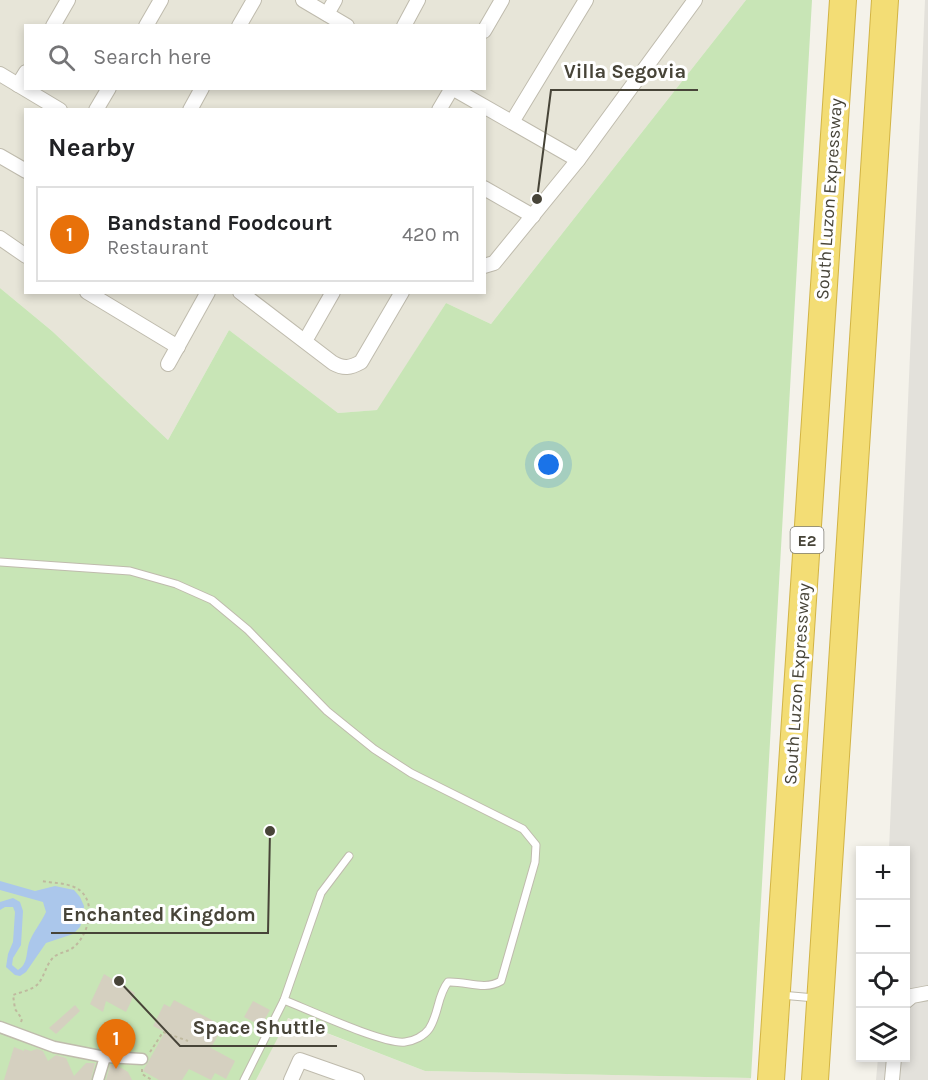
<!DOCTYPE html>
<meta charset="utf-8">
<style>
body{margin:0;font-family:Karla,sans-serif;background:#f2f2f2;color:#202124}
.controls{position:absolute;right:18px;bottom:18px;display:grid;overflow:hidden;border-radius:0px;box-shadow:0 3px 9px #0003}
.controls button{width:54px;height:54px;display:grid;place-items:center;padding:0;border:0;border-bottom:2px solid #e0e0e0;background:#fff;color:#202124;font:30px sans-serif}
.you{position:absolute;left:549px;top:465px;width:21px;height:21px;margin:-15px;border:4px solid #fff;border-radius:50%;background:#1a73e8;box-shadow:0 0 0 9px #1a73e833}
.badge{display:grid;place-items:center;width:39px;height:39px;border-radius:50%;background:#ea652b;color:#fff;font-size:20px;font-weight:700}
.pin{position:absolute;translate:-50% -50px;filter:drop-shadow(0 2px 3px #0008)}
.pin::after{content:'';position:absolute;top:32px;width:21px;height:18px;background:inherit;clip-path:polygon(0 0,100% 0,50% 100%)}
.list{margin:0;padding:0;list-style:none}
h2{display:flex;justify-content:space-between;align-items:center;height:78px;margin:0;padding:0 24px;font-size:26px}
h2 small{font-size:20px;font-weight:400;color:#757577}
.list li{display:grid;grid-template-columns:39px 1fr auto;gap:18px;align-items:center;box-sizing:border-box;height:96px;margin:0 12px 12px;padding:0 12px;border:2px solid #e0e0e0;border-radius:0px}
.list b{display:block;font-size:22px;white-space:nowrap}
.list p{margin:0;font-size:20px;white-space:nowrap;color:#757577}
.list em{font-size:20px;font-style:normal;color:#757577}
.icon{flex:none;width:33px;height:33px;fill:none;stroke:currentColor;stroke-width:2;stroke-linecap:round;stroke-linejoin:round}
.map{position:relative;flex:none;width:928px;height:1080px;overflow:hidden}
.search{position:absolute;background:#fff;box-shadow:0 3px 9px #0003;left:24px;top:24px;width:462px;height:66px;display:flex;align-items:center;gap:15px;box-sizing:border-box;padding:0 21px;border-radius:0px;color:#757577;font-size:22px}
.panel{position:absolute;background:#fff;box-shadow:0 3px 9px #0003;left:24px;top:108px;width:462px;height:186px;border-radius:0px}
.map>svg:first-child{display:block}
.residential{fill:#e7e5d8;fill-rule:evenodd}
.industrial{fill:#e3e1db}
.green{fill:#c8e5b6}
.water{fill:#abc7eb}
.building{fill:#d5d0c0}
.lines{fill:none;stroke-linecap:round;stroke-linejoin:round}
.service-casing{stroke:#bfbbad;stroke-width:9}
.pedestrian-casing{stroke:#bfbbad;stroke-width:13}
.minor-casing{stroke:#bfbbad;stroke-width:16}
.motorway-casing{stroke:#d2b445;stroke-width:28}
.path{stroke:#bfb99f;stroke-width:2;stroke-dasharray:3 3;stroke-linecap:butt}
.service{stroke:#fff;stroke-width:7}
.pedestrian{stroke:#fff;stroke-width:10}
.minor{stroke:#fff;stroke-width:14}
.motorway{stroke:#f3dd75;stroke-width:26}
.labels{text-anchor:middle;stroke-width:6;stroke-linejoin:round;paint-order:stroke}
.shield{fill:#fff;stroke:#7e7c74;stroke-width:1.5}
.shield-label{font-size:16px;font-weight:bold;fill:#474438}
.street-label{font-size:18px;fill:#474438;stroke:#fff}
.leader{fill:none;stroke:#474438;stroke-width:2}
.callout-dot{fill:#474438;stroke:#fff;stroke-width:2}
.callout-label{font-size:20px;text-anchor:middle;font-weight:bold;fill:#474438;stroke:#fff;stroke-width:6;stroke-linejoin:round;paint-order:stroke}
</style>
<div class="map">
<svg width="928" height="1080" viewBox="0 0 928 1080">
<rect width="100%" height="100%" fill="#f4f2ea"/>
<g class="residential">
<path d="M0 0H746L491 324 446 303 378 410 338 413 229 330 168 440 52 331 0 288ZM26 26H484V88H26ZM26 110H484V292H26Z"/>
<path d="M287 1018 425 1071 751 1078 750 1080H256Z"/>
</g>
<path class="industrial" d="M925 0H928V1080H876L878 1058H906V850H889Z"/>
<path class="green" d="M746 0H812L751 1078 425 1071 288 1018 256 1080H0V288L52 331 168 440 229 330 338 413 377 410 446 303 491 324Z"/>
<path class="water" d="M0 881 35 891 55 886 74 890 80 897 84 906 83 918 80 927 73 934 46 943 26 972 20 976 15 975 6 967 8 954 13 942 15 912 13 907H5L0 910V902L13 898 20 902 23 911 21 945 13 958 12 965 18 970C28 964 26 953 29 943 33 932 41 923 46 912L43 902 0 890Z"/>
<g class="building">
<path d="M104 974 135 993 126 1012 106 1001 103 1012 90 1004Z"/>
<path d="M174 1000 223 1026 211 1048 235 1061 226 1079 215 1073 211 1080 189 1069 182 1080H159L143 1071 165 1032 153 1026 164 1004 170 1007Z"/>
<path d="M253 1001 270 1010 261 1026 244 1017Z"/>
<path d="M75 1005 80 1011 56 1034 49 1028Z"/>
<path d="M14 1047 24 1051V1049L31 1051 37 1049 43 1051 48 1061 56 1055 66 1058 74 1076 86 1063H95L91 1080H4Z"/>
<path d="M110 1065H117L128 1072 132 1080H106Z"/>
</g>
<g class="lines">
<g class="service-casing">
<g id="service">
<path d="M0 562 130 571 176 584 212 600 248 630 327 711 374 749 411 773 523 829 536 845 535 862 501 981C484 991 467 981 448 982 437 996 439 1014 429 1029 424 1036 414 1041 405 1042 385 1045 307 1009 284 1000"/>
<path d="M781 995 815 998"/>
<path d="M244 1080 284 1000 321 893 349 856"/>
</g>
</g>
<g class="pedestrian-casing">
<g id="pedestrian">
<path d="M0 1027 54 1047 105 1057 142 1059"/>
<path d="M98 1080 105 1057"/>
</g>
</g>
<g class="minor-casing">
<g id="minor">
<path d="M303 0 347 26"/>
<path d="M327 14 335 0"/>
<path d="M53 26 68 0"/>
<path d="M146 26 161 0"/>
<path d="M239 26 254 0"/>
<path d="M404 26 418 0"/>
<path d="M484 31 502 0"/>
<path d="M0 74 60 110"/>
<path d="M18 85 26 72"/>
<path d="M452 88 578 160"/>
<path d="M96 110 109 88"/>
<path d="M190 110 202 88"/>
<path d="M439 110 452 88"/>
<path d="M512 122 586 0"/>
<path d="M0 156 26 171"/>
<path d="M484 188 533 216"/>
<path d="M0 238 26 256"/>
<path d="M484 266 494 263 578 160 695 0"/>
<path d="M87 292 178 347"/>
<path d="M240 292 333 363C344 369 350 368 361 362L402 292"/>
<path d="M305 341 333 292"/>
<path d="M168 364 208 292"/>
<path d="M906 1001 912 996 928 993"/>
<path d="M291 1080 300 1060 357 1080"/>
<path d="M892 1080 894 1058"/>
</g>
</g>
<g class="motorway-casing">
<g id="motorway">
<path d="M771 1080 843 0"/>
<path d="M815 1080 885 0"/>
</g>
</g>
<g class="path">
<path d="M21 1022 22 1019 15 1009 13 995C21 992 32 990 38 984 45 976 46 963 55 956 61 952 69 952 75 946 90 932 98 897 74 887 65 883 53 883 42 881"/>
<path d="M150 1052 163 1032 188 1041"/>
<path d="M142 1069V1074L152 1080"/>
</g>
<use href="#service" class="service"/>
<use href="#pedestrian" class="pedestrian"/>
<use href="#minor" class="minor"/>
<use href="#motorway" class="motorway"/>
</g>
<g class="labels">
<rect class="shield" x="790.5" y="527" width="33" height="26" rx="4.5"/>
<g class="shield-label">
<text x="807" y="546">E2</text>
</g>
<g class="street-label">
<text transform="translate(829 199) rotate(-86)" y="6">South Luzon Expressway</text>
<text transform="translate(797 684) rotate(-86)" y="6">South Luzon Expressway</text>
</g>
</g>
<path class="leader" d="M537 199L551 90H698M270 831L268 933H51M119 981L180 1046H337"/>
<g class="callout-dot">
<circle cx="537" cy="199" r="6"/>
<circle cx="270" cy="831" r="6"/>
<circle cx="119" cy="981" r="6"/>
</g>
<g class="callout-label">
<text x="625" y="78">Villa Segovia</text>
<text x="159" y="921">Enchanted Kingdom</text>
<text x="259" y="1034">Space Shuttle</text>
</g>
</svg>
<div class="controls">
<button>+</button>
<button>−</button>
<button><svg class="icon" aria-label="locate" viewBox="0 0 24 24"><circle cx="12" cy="12" r="6"/><path d="M12 2v4M12 18v4M2 12h4M18 12h4"/></svg></button>
<button><svg class="icon" aria-label="layers" viewBox="0 0 24 24"><path d="M12 4l9 5-9 5-9-5zM3 14l9 5 9-5"/></svg></button>
</div>
<div class="you"></div>
<div class="pin badge" style="left:116px;top:1069px;background:#e8710a">1</div>
<div class="search"><svg class="icon" aria-label="search" viewBox="0 0 24 24"><circle cx="10" cy="10" r="6"/><path d="M15 15l6 6"/></svg>Search here</div>
<section class="panel">
<h2>Nearby<small></small></h2>
<ul class="list">
<li><span class="badge" style="background:#e8710a">1</span><div><b>Bandstand Foodcourt</b><p>Restaurant</p></div><em>420 m</em></li>
</ul>
</section>
</div>
